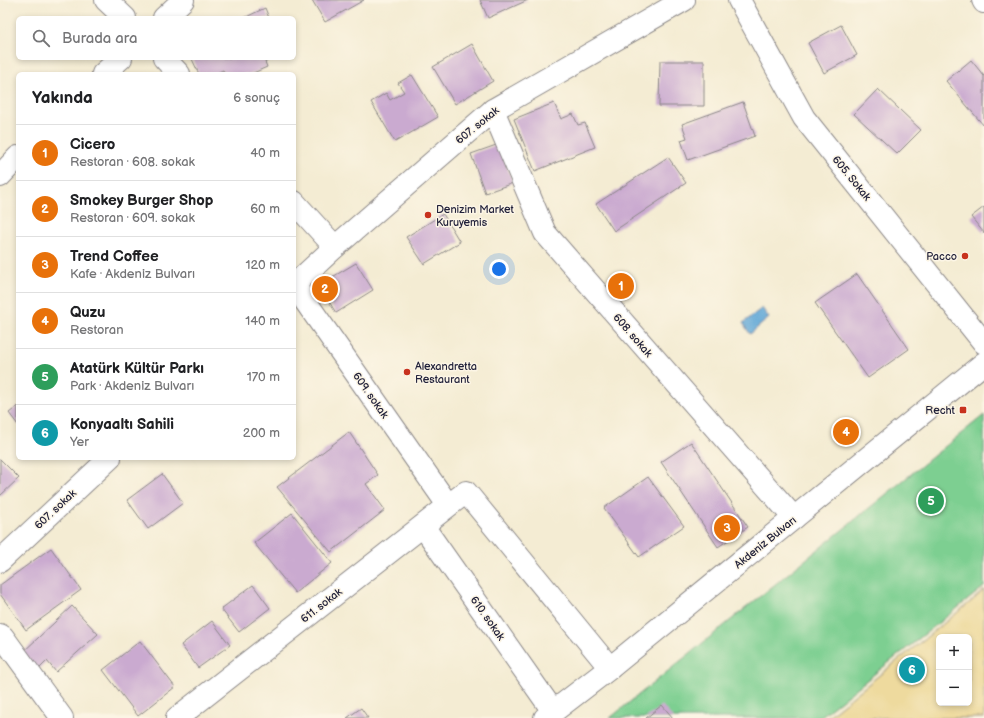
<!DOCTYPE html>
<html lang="tr">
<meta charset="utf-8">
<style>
body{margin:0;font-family:"Balsamiq Sans",sans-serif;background:#f2f2f2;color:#202124}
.controls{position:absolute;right:12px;bottom:12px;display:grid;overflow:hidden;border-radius:6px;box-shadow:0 2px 6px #0003}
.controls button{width:36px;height:36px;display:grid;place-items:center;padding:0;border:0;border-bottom:1px solid #e0e0e0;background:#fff;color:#202124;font:20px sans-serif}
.you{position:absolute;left:499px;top:269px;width:14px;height:14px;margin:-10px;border:3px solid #fff;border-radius:50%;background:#1a73e8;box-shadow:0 0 0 6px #1a73e833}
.badge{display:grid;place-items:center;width:26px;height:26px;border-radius:50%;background:#2563eb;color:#fff;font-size:13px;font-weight:700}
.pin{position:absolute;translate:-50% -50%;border:2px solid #fff;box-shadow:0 1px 4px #0006}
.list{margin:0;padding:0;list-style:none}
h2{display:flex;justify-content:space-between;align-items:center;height:52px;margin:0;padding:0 16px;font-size:17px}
h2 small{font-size:13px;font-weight:400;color:#757577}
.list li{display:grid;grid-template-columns:26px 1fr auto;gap:12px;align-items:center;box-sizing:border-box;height:56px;padding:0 16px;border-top:1px solid #e0e0e0}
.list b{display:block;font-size:15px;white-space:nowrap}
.list p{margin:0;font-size:13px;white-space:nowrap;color:#757577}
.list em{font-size:13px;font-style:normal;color:#757577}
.icon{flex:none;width:22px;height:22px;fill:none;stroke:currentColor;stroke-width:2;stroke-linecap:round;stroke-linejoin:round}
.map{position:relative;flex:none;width:984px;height:718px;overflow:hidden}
.search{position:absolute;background:#fff;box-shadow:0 2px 6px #0003;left:16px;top:16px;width:280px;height:44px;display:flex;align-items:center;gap:10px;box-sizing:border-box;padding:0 14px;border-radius:6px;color:#757577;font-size:15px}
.panel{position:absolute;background:#fff;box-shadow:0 2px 6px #0003;left:16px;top:72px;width:280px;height:388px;border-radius:6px}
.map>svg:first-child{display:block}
.green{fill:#7dcf91;stroke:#507866}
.sand{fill:#eeda9e;stroke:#887e6c;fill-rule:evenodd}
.water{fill:#61a7d7;stroke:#426489}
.building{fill:#caaad0}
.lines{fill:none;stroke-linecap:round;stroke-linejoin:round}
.minor-casing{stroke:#8b8787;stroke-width:24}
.major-casing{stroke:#8b8787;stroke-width:24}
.minor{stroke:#fff;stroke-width:22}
.major{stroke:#fff;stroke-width:22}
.poi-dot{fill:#c8321e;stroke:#fcf5e5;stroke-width:1.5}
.labels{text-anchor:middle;stroke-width:3;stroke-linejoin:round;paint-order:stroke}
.street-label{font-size:11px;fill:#22223b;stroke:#fcf5e5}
.poi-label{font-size:11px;fill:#22223b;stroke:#fcf5e5;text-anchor:start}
</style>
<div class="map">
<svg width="984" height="718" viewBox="0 0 984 718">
<rect width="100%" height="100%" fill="#fcf5e5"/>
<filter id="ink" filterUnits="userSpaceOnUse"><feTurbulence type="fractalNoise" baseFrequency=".025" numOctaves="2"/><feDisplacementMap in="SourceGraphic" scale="8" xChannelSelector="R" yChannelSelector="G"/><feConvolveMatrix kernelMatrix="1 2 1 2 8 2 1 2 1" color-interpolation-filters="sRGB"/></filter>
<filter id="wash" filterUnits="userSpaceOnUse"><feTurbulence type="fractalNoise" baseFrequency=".012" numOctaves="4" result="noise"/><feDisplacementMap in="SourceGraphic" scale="16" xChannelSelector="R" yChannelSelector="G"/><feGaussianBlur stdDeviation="0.9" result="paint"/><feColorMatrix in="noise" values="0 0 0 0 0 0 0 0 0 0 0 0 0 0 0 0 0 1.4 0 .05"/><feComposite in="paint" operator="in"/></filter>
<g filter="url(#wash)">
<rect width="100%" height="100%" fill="#f4ecd3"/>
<path class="green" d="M984 415V587L819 718H610Z"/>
<path class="sand" d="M984 590V718H826L973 600ZM939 637H969V703H939Z"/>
<path class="water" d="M762 308 769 318 750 334 743 323Z"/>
<g id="blocks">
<g class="building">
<path d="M312 0H364L325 22Z"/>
<path d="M480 0H528L488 18Z"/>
<path d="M265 8 269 18H244Z"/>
<path d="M841 25 857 55 824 73 808 43Z"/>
<path d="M472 44 493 81 455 104 433 67Z"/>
<path d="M194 58H274L265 62 267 67 251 74H225L223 70 215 74H199L192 59Z"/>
<path d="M971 60 984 76V126L946 81Z"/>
<path d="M660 61H704V106H659Z"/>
<path d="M412 75 438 117 395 142 371 102 386 93 390 100 404 92 398 83Z"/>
<path d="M878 89 921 130 897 154 854 114Z"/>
<path d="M743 102 755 136 688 160 681 140 687 138 682 124Z"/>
<path d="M554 103 561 119 573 114 578 125 585 123 595 147 535 171 514 119Z"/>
<path d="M499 144 513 183 485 193 471 154Z"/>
<path d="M668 157 686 183 614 231 596 204Z"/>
<path d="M984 207V233L971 217Z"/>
<path d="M443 214 460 242 424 264 406 237Z"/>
<path d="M356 263 373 290 336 313 319 285Z"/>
<path d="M857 274 909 349 868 378 815 303Z"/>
<path d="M18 406V425L9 413Z"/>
<path d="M349 432 378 475 366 484 385 510 331 552 277 487Z"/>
<path d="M691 442 748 527 718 547 661 462Z"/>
<path d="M0 459 19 478 0 496Z"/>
<path d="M162 474 183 503 148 529 127 500Z"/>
<path d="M648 477 684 526 639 557 604 508Z"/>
<path d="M292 513 332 563 295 593 254 543Z"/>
<path d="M51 548 81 590 26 630 0 594V585Z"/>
<path d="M253 585 270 608 239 632 221 609Z"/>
<path d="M72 606 98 634 56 672 47 661 38 670 22 653Z"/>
<path d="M212 621 230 645 198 668 181 645Z"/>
<path d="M140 641 175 687 138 716 103 670Z"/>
<path d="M662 705 673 718H646Z"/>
<path d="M361 708 368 718H347Z"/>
</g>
</g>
</g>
<g filter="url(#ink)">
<use href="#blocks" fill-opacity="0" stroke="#8b8787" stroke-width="1"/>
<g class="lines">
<g class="minor-casing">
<g id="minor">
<path d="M106 0 125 18"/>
<path d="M739 0 804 118 984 343"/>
<path d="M983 0 984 2"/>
<path d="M164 58 179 74"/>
<path d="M493 110 545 233 794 518"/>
<path d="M294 202 335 247"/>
<path d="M294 285 335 247 493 110 684 0"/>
<path d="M294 285 448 505"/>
<path d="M423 526 553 711"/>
<path d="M0 561 110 458"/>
<path d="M0 635 3 637 62 718"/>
<path d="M177 718 466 492 610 668"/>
</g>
</g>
<g class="major-casing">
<g id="major">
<path d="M164 18 183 0"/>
<path d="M103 74 121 58"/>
<path d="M0 176 18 157"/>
<path d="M545 718 610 668 984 363"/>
</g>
</g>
<use href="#minor" class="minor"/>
<use href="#major" class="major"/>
</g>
</g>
<g class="poi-dot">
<circle cx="428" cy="215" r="4"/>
<circle cx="965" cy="256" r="4"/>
<circle cx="407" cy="372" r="4"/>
<rect x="959" y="406" width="8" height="8" rx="2"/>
</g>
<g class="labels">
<g class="street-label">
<text transform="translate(477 125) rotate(-39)" y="4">607. sokak</text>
<text transform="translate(852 178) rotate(51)" y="4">605. Sokak</text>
<text transform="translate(633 335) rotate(49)" y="4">608. sokak</text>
<text transform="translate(371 395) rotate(55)" y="4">609. sokak</text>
<text transform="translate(55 509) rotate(-43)" y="4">607. sokak</text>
<text transform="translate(765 542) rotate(-39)" y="4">Akdeniz Bulvarı</text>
<text transform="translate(321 605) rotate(-38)" y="4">611. sokak</text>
<text transform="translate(488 618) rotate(55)" y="4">610. sokak</text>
</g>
<g class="poi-label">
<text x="436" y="213">Denizim Market<tspan x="436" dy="13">Kuruyemis</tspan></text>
<text x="957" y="260" text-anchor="end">Pacco</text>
<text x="415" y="370">Alexandretta<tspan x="415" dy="13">Restaurant</tspan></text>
<text x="955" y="414" text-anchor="end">Recht</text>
</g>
</g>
</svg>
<div class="controls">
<button>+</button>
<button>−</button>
</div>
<div class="you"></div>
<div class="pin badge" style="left:621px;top:286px;background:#e8710a">1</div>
<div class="pin badge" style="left:325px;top:289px;background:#e8710a">2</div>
<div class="pin badge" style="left:727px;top:528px;background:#e8710a">3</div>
<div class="pin badge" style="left:846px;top:432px;background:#e8710a">4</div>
<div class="pin badge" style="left:931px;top:501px;background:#2e9e5b">5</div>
<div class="pin badge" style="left:912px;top:670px;background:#0f9aa8">6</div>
<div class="search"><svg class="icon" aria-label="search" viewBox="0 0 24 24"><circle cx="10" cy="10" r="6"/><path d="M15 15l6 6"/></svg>Burada ara</div>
<section class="panel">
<h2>Yakında<small>6 sonuç</small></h2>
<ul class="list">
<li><span class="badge" style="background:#e8710a">1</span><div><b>Cicero</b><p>Restoran · 608. sokak</p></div><em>40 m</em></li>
<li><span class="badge" style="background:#e8710a">2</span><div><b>Smokey Burger Shop</b><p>Restoran · 609. sokak</p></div><em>60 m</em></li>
<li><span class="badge" style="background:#e8710a">3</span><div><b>Trend Coffee</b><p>Kafe · Akdeniz Bulvarı</p></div><em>120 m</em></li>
<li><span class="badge" style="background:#e8710a">4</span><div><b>Quzu</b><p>Restoran</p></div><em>140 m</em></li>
<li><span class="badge" style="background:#2e9e5b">5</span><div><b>Atatürk Kültür Parkı</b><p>Park · Akdeniz Bulvarı</p></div><em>170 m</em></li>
<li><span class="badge" style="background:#0f9aa8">6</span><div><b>Konyaaltı Sahili</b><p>Yer</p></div><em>200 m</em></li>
</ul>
</section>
</div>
